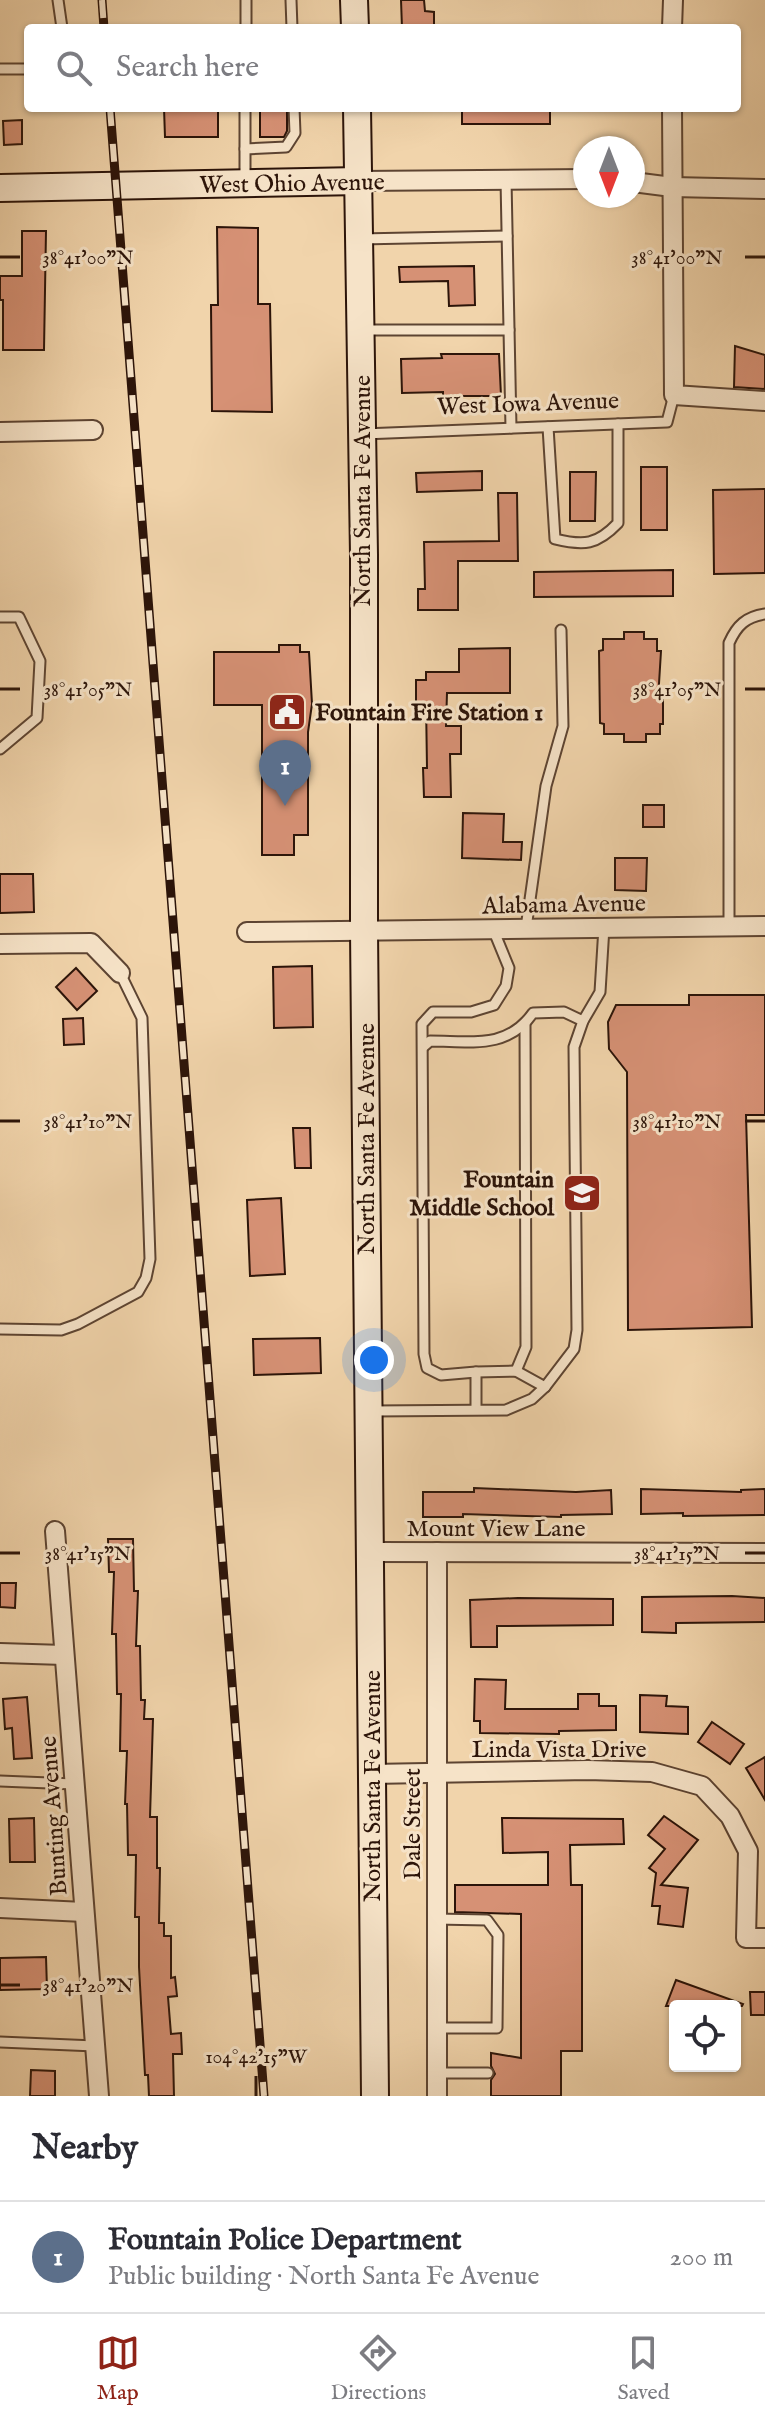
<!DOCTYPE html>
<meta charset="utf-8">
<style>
body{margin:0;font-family:"IM FELL English",serif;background:#f2f2f3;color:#2b2b33}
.controls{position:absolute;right:24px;bottom:24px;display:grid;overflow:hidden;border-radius:8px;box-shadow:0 2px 6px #0004}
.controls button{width:72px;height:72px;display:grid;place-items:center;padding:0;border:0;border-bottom:2px solid #e1e1e2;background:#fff;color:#2b2b33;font:40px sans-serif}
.compass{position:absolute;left:573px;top:136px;width:72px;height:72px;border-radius:50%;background:#fff;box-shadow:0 2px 6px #0004;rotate:180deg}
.you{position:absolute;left:374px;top:1360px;width:28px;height:28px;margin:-20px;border:6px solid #fff;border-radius:50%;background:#1a73e8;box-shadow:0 0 0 12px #1a73e833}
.badge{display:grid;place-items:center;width:52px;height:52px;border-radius:50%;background:#8f2418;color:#fff;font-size:26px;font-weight:700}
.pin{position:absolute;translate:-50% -66px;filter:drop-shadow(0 2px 4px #0008)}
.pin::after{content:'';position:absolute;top:42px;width:28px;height:24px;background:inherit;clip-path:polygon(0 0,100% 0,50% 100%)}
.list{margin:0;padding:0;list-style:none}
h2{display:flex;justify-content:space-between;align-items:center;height:104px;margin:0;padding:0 32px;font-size:34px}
h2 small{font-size:26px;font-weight:400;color:#7c7c81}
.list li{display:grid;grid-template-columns:52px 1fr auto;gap:24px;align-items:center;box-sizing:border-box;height:112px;padding:0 32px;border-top:2px solid #e1e1e2}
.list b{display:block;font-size:30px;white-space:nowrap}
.list p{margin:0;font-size:26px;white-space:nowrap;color:#7c7c81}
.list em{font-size:26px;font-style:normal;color:#7c7c81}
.icon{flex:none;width:44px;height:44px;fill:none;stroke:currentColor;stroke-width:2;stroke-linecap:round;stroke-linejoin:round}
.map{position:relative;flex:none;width:765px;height:2096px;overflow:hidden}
.search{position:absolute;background:#fff;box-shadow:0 2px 6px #0004;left:24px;right:24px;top:24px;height:88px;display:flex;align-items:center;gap:20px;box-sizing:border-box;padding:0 28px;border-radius:8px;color:#7c7c81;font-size:30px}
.sheet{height:216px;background:#fff}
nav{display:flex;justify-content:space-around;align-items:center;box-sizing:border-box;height:112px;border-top:2px solid #e1e1e2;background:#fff;font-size:22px;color:#7c7c81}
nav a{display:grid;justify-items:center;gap:4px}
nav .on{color:#8f2418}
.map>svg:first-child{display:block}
.building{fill:#d69175;stroke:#2c1409;stroke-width:2}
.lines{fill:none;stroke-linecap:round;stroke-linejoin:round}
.lane-casing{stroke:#5d4432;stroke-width:13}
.street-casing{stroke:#5d4432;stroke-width:22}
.secondary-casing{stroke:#2c1409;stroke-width:30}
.lane{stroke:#f6e3c8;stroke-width:9}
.street{stroke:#f6e3c8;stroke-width:18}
.secondary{stroke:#f6e3c8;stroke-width:26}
.rail-casing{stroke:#2c1409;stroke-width:9}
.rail{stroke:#f6e3c8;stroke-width:6;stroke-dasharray:18;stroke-linecap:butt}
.ticks{fill:none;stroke:#2c1409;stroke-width:3}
.labels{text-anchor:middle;stroke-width:6;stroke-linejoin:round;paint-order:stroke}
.street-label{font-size:24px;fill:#2c1409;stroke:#f6e3c8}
.poi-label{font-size:24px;font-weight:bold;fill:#2c1409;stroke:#f6e3c8;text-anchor:start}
.ticks-label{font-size:20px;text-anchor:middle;fill:#2c1409;stroke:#f6e3c8;stroke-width:6;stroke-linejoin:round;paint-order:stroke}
</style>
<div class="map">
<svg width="765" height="2096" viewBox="0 0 765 2096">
<rect width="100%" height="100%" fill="#f1d4ab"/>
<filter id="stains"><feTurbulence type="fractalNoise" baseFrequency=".0025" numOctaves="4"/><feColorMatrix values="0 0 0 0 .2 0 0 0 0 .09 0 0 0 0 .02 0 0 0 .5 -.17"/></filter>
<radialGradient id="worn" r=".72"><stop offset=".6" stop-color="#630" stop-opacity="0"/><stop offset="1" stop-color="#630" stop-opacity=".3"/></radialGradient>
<g class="building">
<path d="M401 0H424L425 11 434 12V28H402Z"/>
<path d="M164 108H218V137H165Z"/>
<path d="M260 108H287V131L284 137H260Z"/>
<rect x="462" y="108" width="88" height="16"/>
<path d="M22 120V144L4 145 3 121Z"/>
<path d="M217 227 258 228V304H270L272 412 212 411 211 305H218Z"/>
<path d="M22 231H46L44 350H3V300H0V276H22Z"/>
<path d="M474 266 475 305 449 306 448 281 400 282 399 267Z"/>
<path d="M735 346 765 355V389L734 387Z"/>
<path d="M441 354H499L501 396H443V392L402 393 401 359 442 358Z"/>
<rect x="641" y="467" width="26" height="63"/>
<path d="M482 471V490L417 492 416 473Z"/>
<path d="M570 472H596L595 521H570Z"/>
<path d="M765 489V573L714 574 713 490Z"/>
<path d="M498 493H517L518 561H458V610H418V589H425L424 542 499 541Z"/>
<path d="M673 570V596L534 597V572Z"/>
<path d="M624 632H644V639H657V651H661L658 700H663V724H660V734H646V742H624V734H604V724L600 723 599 651 603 650V639H624Z"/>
<path d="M279 645H300V652H309L312 704 308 732V835H294V855H262V705H214V652H279Z"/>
<path d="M510 648V693H447L446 726H461V754H450L451 797H424L423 768H427L426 702H416V680H426V672H459V649Z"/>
<rect x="643" y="805" width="21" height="22"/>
<path d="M463 813 504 814 503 842H522L521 860 462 858Z"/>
<path d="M615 858H647L646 891 615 890Z"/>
<path d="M0 874H33L34 912 0 913Z"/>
<path d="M312 966 313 1027 274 1028 273 967Z"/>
<path d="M76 968 97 991 77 1010 56 987Z"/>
<path d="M689 995H765V1115H746L752 1327 628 1330 627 1072 609 1049 608 1022 616 1005H689Z"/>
<path d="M83 1018 84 1044 64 1045 63 1019Z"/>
<path d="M293 1128H310L311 1168H295Z"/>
<path d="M281 1198 285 1274 250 1276 247 1200Z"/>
<path d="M320 1338 321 1373 254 1375 253 1339Z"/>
<path d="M474 1488 576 1492 611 1490 612 1514 561 1515V1517L463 1514V1517H423V1492H474Z"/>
<path d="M641 1489 741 1492V1490L765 1489V1515L683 1516V1513L641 1514Z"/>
<path d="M108 1539H133L134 1591H138L136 1646H140L141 1700H145L144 1719H153L150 1817H157V1868H160L159 1923H164V1936H171V1978L175 1977 177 1996 168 1997 171 2034 181 2033 182 2054H173L174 2096H149L148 2075H145L139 1967V1917H135L136 1855H128L127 1804H125L127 1751H120L121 1694H117L116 1634H112L114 1572H109Z"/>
<path d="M0 1583H16L15 1608 0 1607Z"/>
<path d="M732 1596 765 1598V1622L676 1623V1633L642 1632V1597Z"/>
<path d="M518 1598 613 1599V1625L497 1626V1647H471L470 1600Z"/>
<path d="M475 1679 506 1680 505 1709H578V1694H599V1706H616V1730L559 1731V1734L480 1733V1721H474Z"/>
<path d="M640 1695 667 1696 666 1706 688 1707V1734L640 1732Z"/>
<path d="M27 1697 32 1758 14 1759 12 1728 5 1729 3 1699Z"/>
<path d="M712 1722 744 1744 730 1764 698 1742Z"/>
<path d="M765 1757V1800L746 1768Z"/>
<path d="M664 1816 698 1840 661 1885 688 1888 683 1927 658 1924 660 1906H652L656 1873 649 1868 665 1849 648 1835Z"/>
<path d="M34 1818 35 1862H10L9 1819Z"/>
<path d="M502 1818 623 1819 624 1844 570 1845 571 1885H582V2051H561V2096H491V2080L495 2074 491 2066V2053L521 2058V1914L455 1912V1885H548V1852L503 1853Z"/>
<path d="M46 1957 47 1989 0 1990V1958Z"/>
<path d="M676 1980 743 2004 742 2006H666Z"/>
<path d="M750 1992H765V2015H751Z"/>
<path d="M31 2070 55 2071V2096H30Z"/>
</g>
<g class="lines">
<g class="lane-casing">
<g id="lane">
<path d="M58 0 62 28"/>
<path d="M291 0 292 28"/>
<path d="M246 28V0"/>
<path d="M0 69H28"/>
<path d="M245 149 286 147 295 133 294 108"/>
<path d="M245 180V108"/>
<path d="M506 180 511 428"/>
<path d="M360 239 507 236"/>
<path d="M364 330H509"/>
<path d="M548 427 555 539C584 546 597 545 618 523V424"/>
<path d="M363 434 667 422 674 395"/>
<path d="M0 617H19L40 661 37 718 0 749"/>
<path d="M729 926V643C737 625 746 617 765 614"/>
<path d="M526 928 546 786 563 726 561 630"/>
<path d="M423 1047 430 1041C470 1041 507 1050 533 1013L564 1012 583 1021"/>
<path d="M0 1329 61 1330 78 1324 138 1292 146 1278 150 1259 142 1018 120 973"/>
<path d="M516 1371 526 1347 525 1024"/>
<path d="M476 1372 516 1371 545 1387"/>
<path d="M476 1409V1372L441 1375 427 1368 424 1354 422 1024 433 1012H471L494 1005 506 986 509 968 493 929"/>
<path d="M372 1411 506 1410 532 1399 545 1387 574 1349 577 1330 574 1047 583 1021 600 992 604 927"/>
<path d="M0 1781 74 1784"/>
<path d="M436 1919 487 1920 498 1935 497 2028H437"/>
<path d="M0 2042 95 2046"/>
<path d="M437 2073H488"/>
</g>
</g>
<g class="street-casing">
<g id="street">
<path d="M672 28 673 0"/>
<path d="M672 108 674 395 765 401"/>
<path d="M360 181 585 179"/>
<path d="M633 182 672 187 765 189"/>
<path d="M0 432 93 430"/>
<path d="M247 932 765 926"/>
<path d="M0 944 91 943 120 973"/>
<path d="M55 1531 99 2096"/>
<path d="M371 1552 765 1553"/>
<path d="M437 1552V2096"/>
<path d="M0 1653 64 1655"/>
<path d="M371 1774 588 1770 652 1772 702 1786 730 1816 748 1851 746 1938H765"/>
<path d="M0 1908 84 1912"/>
</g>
</g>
<g class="secondary-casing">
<g id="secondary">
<path d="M354 0 355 28"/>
<path d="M357 108 364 555V930L375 2096"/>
<path d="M0 188 360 181"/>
</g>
</g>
<use href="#lane" class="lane"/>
<use href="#street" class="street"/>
<use href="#secondary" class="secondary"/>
<g class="rail-casing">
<g id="rail">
<path d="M102 0 104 28"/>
<path d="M110 108 264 2096"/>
</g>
</g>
<use href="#rail" class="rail"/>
</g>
<path class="ticks" d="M0 257H20M745 257H765M0 689H20M745 689H765M0 1121H20M745 1121H765M0 1553H20M745 1553H765M0 1985H20M256 2076V2096"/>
<defs>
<g id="civic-square" transform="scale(2)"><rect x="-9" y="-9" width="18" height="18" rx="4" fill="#8f2418" stroke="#f6e3c8"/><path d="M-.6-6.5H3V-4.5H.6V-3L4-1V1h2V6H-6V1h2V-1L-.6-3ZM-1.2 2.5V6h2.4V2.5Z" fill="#fff"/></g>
<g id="school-square" transform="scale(2)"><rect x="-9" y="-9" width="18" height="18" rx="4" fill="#8f2418" stroke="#f6e3c8"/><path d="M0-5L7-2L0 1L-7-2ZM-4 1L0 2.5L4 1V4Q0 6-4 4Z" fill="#fff"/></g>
</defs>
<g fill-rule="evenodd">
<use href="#civic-square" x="287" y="712"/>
<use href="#school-square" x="582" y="1193"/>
</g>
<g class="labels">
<g class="street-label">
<text transform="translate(292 183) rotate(-1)" y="8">West Ohio Avenue</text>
<text transform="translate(528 403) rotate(-2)" y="8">West Iowa Avenue</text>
<text transform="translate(362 491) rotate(-90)" y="8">North Santa Fe Avenue</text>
<text transform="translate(564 904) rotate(-1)" y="8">Alabama Avenue</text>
<text transform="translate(366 1139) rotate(-90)" y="8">North Santa Fe Avenue</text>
<text x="496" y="1536">Mount View Lane</text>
<text x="559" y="1757">Linda Vista Drive</text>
<text transform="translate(372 1786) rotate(-90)" y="8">North Santa Fe Avenue</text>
<text transform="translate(53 1816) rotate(-94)" y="8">Bunting Avenue</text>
<text transform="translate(412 1824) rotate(-90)" y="8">Dale Street</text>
</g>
<g class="poi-label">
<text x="315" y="720">Fountain Fire Station 1</text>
<text x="554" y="1187" text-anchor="end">Fountain<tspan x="554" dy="28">Middle School</tspan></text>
</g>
</g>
<g class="ticks-label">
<text x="677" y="264">38°41'00"N</text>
<text x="88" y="264">38°41'00"N</text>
<text x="677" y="696">38°41'05"N</text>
<text x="88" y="696">38°41'05"N</text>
<text x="88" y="1128">38°41'10"N</text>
<text x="677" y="1128">38°41'10"N</text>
<text x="88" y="1560">38°41'15"N</text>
<text x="677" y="1560">38°41'15"N</text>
<text x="88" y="1992">38°41'20"N</text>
<text x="256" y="2063">104°42'15"W</text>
</g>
<rect width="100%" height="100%" filter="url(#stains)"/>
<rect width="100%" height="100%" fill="url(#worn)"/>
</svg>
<div class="controls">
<button><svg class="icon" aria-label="locate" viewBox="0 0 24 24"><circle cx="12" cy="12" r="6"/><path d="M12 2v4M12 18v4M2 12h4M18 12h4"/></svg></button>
</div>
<svg class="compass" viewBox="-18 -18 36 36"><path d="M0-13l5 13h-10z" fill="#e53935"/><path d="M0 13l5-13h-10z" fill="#7c7c81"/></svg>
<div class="you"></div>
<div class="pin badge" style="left:285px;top:806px;background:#5c6f8a">1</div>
<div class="search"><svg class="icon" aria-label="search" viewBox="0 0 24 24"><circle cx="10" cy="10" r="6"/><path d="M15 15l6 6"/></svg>Search here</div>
</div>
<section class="sheet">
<h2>Nearby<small></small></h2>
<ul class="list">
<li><span class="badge" style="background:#5c6f8a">1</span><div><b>Fountain Police Department</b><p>Public building · North Santa Fe Avenue</p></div><em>200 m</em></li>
</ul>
</section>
<nav>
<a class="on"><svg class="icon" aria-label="map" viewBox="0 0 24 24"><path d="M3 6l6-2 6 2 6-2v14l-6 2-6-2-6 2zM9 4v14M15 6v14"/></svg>Map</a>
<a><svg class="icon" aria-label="directions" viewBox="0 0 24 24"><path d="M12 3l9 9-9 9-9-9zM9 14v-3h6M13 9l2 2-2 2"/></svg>Directions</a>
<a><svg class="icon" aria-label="saved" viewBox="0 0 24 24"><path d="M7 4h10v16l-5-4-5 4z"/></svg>Saved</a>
</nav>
